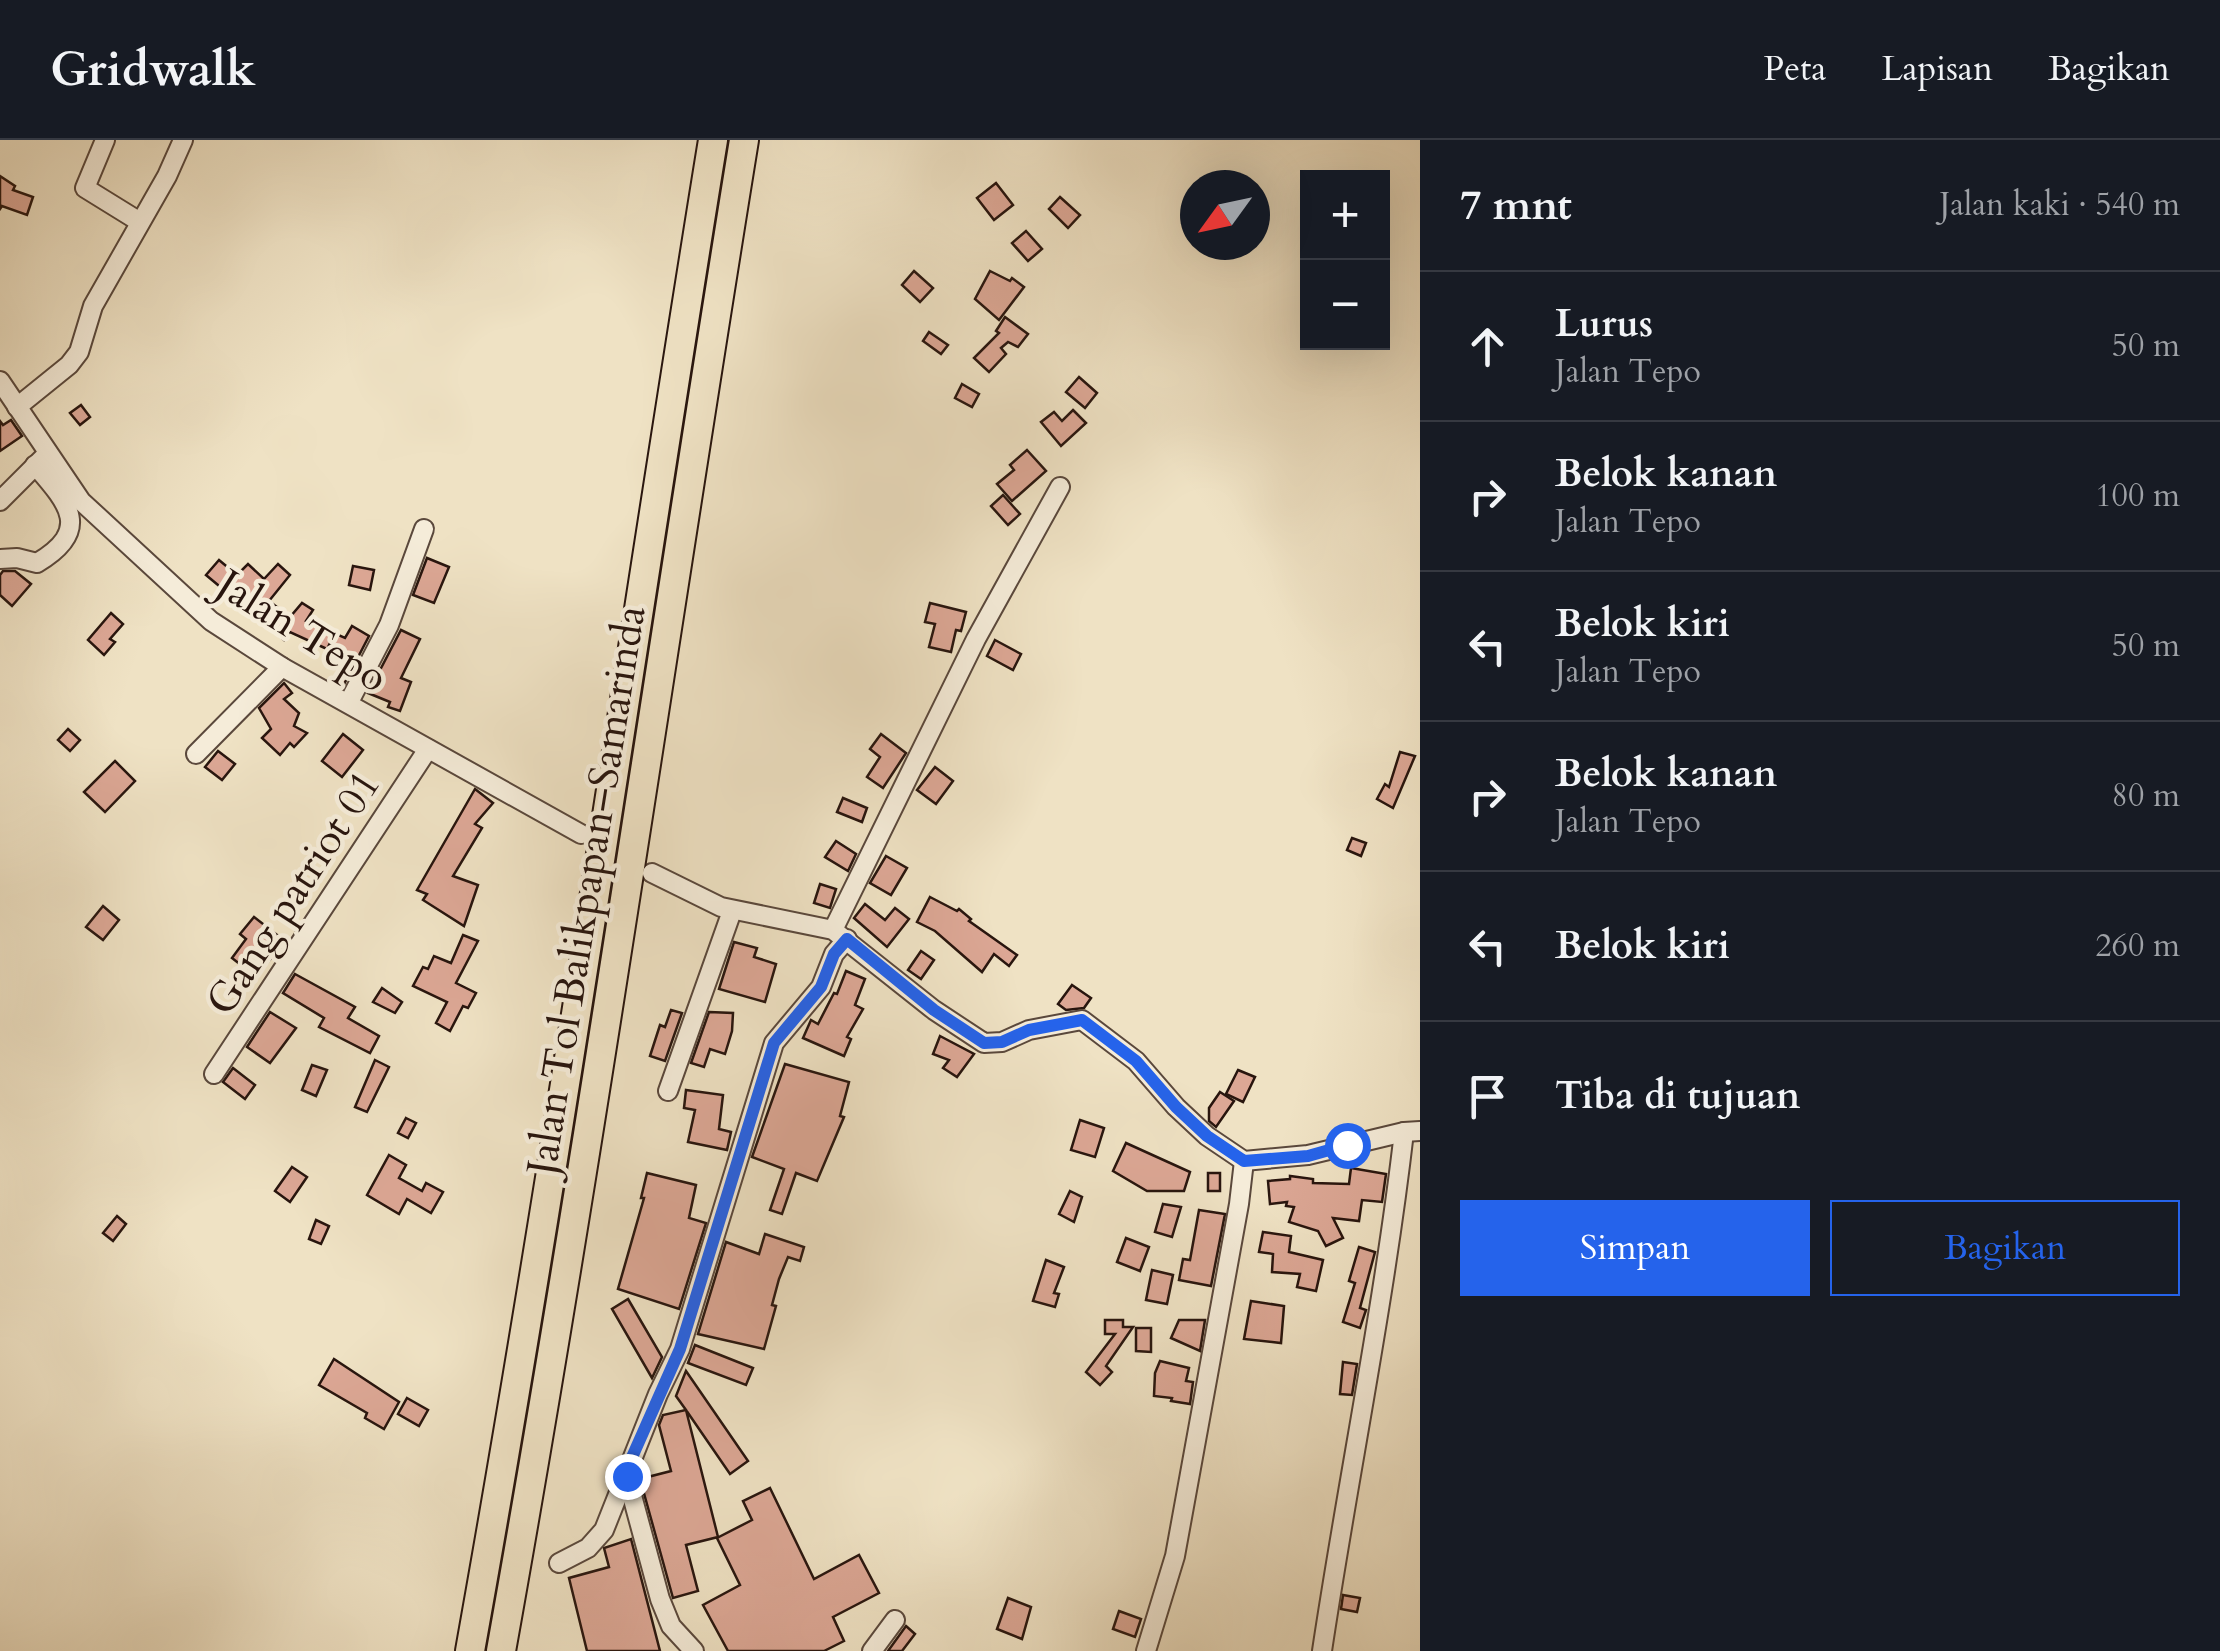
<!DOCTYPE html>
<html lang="id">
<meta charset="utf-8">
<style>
body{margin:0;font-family:Cardo,serif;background:#20242c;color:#f1f3f6}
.controls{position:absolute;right:30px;top:30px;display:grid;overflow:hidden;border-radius:0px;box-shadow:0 10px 40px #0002}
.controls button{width:90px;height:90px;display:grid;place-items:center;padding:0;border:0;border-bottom:2px solid #363941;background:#171b24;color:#f1f3f6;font:50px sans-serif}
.compass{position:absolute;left:1180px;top:30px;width:90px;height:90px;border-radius:50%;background:#171b24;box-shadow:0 10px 40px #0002;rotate:237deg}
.stop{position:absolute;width:30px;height:30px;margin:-22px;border:8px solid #2563eb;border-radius:50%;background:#fff}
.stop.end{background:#2563eb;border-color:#fff;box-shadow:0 2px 10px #0008}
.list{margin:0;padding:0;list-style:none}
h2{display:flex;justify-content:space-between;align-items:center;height:130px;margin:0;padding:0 40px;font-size:42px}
h2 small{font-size:32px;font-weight:400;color:#9ea1a6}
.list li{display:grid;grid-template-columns:65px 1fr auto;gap:30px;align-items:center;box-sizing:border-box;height:150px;padding:0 40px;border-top:2px solid #363941}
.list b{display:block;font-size:38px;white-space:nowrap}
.list p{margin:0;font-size:32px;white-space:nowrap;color:#9ea1a6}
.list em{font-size:32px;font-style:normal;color:#9ea1a6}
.actions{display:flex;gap:20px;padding:30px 40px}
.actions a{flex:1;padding:22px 0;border:2px solid #2563eb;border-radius:0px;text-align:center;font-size:35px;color:#2563eb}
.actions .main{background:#2563eb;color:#fff}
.icon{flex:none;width:55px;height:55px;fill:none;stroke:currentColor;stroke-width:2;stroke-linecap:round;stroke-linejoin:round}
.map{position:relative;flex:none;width:1420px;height:1511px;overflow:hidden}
header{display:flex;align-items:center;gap:60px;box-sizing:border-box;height:140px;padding:0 50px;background:#171b24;border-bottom:2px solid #363941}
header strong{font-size:48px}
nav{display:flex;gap:55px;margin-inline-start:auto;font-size:35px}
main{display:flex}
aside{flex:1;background:#171b24}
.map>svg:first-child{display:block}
.building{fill:#dca795;stroke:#28150e;stroke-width:2.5}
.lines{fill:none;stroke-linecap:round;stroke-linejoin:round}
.minor-casing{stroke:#5a483c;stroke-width:22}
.highway-casing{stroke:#28150e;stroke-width:32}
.minor{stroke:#f5ecd9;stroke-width:18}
.highway{stroke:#efe2c4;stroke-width:28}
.route{stroke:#2563eb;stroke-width:12}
.labels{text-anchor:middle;stroke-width:9;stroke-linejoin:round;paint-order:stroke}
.street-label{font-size:42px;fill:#28150e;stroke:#f5ecd9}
</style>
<header>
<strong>Gridwalk</strong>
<nav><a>Peta</a><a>Lapisan</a><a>Bagikan</a></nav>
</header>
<main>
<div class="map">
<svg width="1420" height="1511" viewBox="0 0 1420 1511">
<rect width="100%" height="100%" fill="#efe2c4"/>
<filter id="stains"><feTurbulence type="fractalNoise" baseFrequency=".002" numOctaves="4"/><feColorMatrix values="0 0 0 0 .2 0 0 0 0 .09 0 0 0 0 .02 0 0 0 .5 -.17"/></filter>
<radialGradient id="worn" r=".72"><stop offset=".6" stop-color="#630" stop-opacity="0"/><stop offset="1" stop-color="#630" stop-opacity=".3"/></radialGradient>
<g class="building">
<path d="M0 36 15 46 13 50 33 57 27 75 2 66 0 69Z"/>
<path d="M996 43 1013 65 994 80 977 58Z"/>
<path d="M1060 57 1080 75 1068 88 1049 69Z"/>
<path d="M1026 91 1042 109 1028 121 1012 103Z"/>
<path d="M914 131 933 148 920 162 902 145Z"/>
<path d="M990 131 1010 141 1012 138 1024 147 999 180 975 159Z"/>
<path d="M1005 177 1028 194 1018 207 1008 202 1001 208 1006 214 989 232 974 218 999 193 996 191Z"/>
<path d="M929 192 948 205 941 214 923 201Z"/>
<path d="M1079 237 1097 253 1085 268 1066 252Z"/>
<path d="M962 244 979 254 972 267 955 258Z"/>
<path d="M81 265 90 277 80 285 70 273Z"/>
<path d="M1073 270 1086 283 1061 306 1041 282 1054 272 1062 281Z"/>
<path d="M11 280 22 296 0 311V281L3 285Z"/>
<path d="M1027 310 1046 331 1012 361 997 344 1014 330 1010 325Z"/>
<path d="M1003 355 1020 374 1008 385 991 366Z"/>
<path d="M427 418 449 427 434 463 413 455Z"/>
<path d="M219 420 237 435 248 424 264 439 278 424 290 435 269 461 290 477 302 463 313 470 306 481 345 498 352 486 369 496 343 546 335 540 351 515 330 503 327 509 290 492 284 500 206 435Z"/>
<path d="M353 426 374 430 370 450 349 445Z"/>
<path d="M3 431H15L31 444 12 466 0 455V435Z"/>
<path d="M930 463 966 472 961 491 956 490 951 512 929 507 935 484 925 482Z"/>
<path d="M111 473 123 484 110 499 115 502 104 515 88 500Z"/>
<path d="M401 490 420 499 401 538 411 542 400 571 388 567 390 562 368 553Z"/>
<path d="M995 500 1021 514 1013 530 987 516Z"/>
<path d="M284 543 292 553 284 559 299 573 294 586 307 593 294 607 290 603 280 615 262 598 271 589 259 568Z"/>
<path d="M68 589 80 600 70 611 58 600Z"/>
<path d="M343 594 363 610 342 637 322 621Z"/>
<path d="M881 594 906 613 883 648 867 637 880 617 870 609Z"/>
<path d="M218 611 235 624 222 640 205 627Z"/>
<path d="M1400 612 1415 616 1393 668 1377 659 1385 644 1389 647Z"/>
<path d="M115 621 135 641 105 672 84 652Z"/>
<path d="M935 627 953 641 936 664 917 650Z"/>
<path d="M475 649 493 663 475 684 482 688 453 736 478 745 464 786 423 760 427 754 417 750Z"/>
<path d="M843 658 867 668 862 682 837 672Z"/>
<path d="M1352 698 1366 703 1361 716 1347 710Z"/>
<path d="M836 701 856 714 848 731 825 717Z"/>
<path d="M886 716 907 728 891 755 870 743Z"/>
<path d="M820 744 836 749 830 768 814 763Z"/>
<path d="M930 757 957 771 959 769 971 779 969 781 1017 815 1009 826 994 814 982 832 935 791 917 782Z"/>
<path d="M865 764 885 780 895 768 909 779 887 807 854 778Z"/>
<path d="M103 766 119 780 103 800 86 787Z"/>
<path d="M254 777 286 802 255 836 232 818 246 799 240 794Z"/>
<path d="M463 795 478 801 456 843 476 853 468 868 463 866 450 891 436 883 447 862 413 846 423 827 428 829 434 816 451 823Z"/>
<path d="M734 802 757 808 754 817 776 824 765 862 719 849Z"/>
<path d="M921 811 934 820 921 839 908 830Z"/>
<path d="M846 831 865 839 855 865 863 869 847 897 851 899 844 916 803 898 811 880 818 884 834 853 837 854Z"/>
<path d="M295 834 355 867 348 878 379 896 370 913 319 887 324 878 283 853Z"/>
<path d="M1072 845 1091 858 1084 868 1066 870 1058 864Z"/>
<path d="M382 848 402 862 395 873 373 862Z"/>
<path d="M671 870 682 873 665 921 650 916 660 885 665 887Z"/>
<path d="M270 872 296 888 270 923 247 907Z"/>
<path d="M709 872 733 873 732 891 725 914 710 909 704 927 691 923Z"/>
<path d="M940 896 974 914 957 937 943 928 949 920 933 914Z"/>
<path d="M375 920 389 927 367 972 355 967Z"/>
<path d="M785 924 849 942 840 976 844 977 817 1041 796 1033 782 1074 770 1070 784 1029 752 1017Z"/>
<path d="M312 925 327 930 316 956 302 950Z"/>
<path d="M233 928 255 945 245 959 223 942Z"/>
<path d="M1238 930 1255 937 1243 962 1226 954Z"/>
<path d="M686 950 723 955 719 989 731 992 727 1010 688 1002 695 970 684 968Z"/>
<path d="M1220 952 1234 961 1216 987 1209 981V968Z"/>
<path d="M406 978 416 983 408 998 398 993Z"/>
<path d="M1080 980 1104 988 1095 1017 1071 1010Z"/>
<path d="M1126 1003 1190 1032 1184 1051H1147L1113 1031Z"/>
<path d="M389 1015 406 1025 399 1038 422 1051 426 1043 443 1052 431 1073 407 1059 399 1074 367 1055Z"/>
<path d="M292 1027 307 1037 290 1062 275 1051Z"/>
<path d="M1351 1028 1386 1034 1382 1062 1362 1060 1359 1081 1333 1078 1343 1098 1326 1106 1318 1091 1289 1082 1294 1067 1286 1066 1287 1062 1270 1064 1268 1041 1290 1039V1036L1313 1039V1043L1349 1044Z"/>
<path d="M647 1033 696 1045 689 1078 706 1083 679 1169 618 1149 644 1058H641Z"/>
<rect x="1208" y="1033" width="12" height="18"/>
<path d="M1070 1051 1082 1057 1074 1082 1059 1074Z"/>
<path d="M1163 1064 1181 1067 1172 1097 1155 1092Z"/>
<path d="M1199 1070 1225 1074 1211 1146 1179 1140 1183 1119 1190 1120Z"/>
<path d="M117 1076 126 1084 113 1101 103 1093Z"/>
<path d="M316 1080 329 1086 321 1104 309 1099Z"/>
<path d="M1263 1092 1291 1096 1289 1112 1323 1120 1316 1151 1297 1147 1300 1134 1272 1132 1273 1114 1259 1112Z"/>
<path d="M765 1094 804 1107 800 1121 788 1117 779 1139 772 1165 776 1166 764 1209 698 1194 726 1102 759 1114Z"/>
<path d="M1126 1098 1149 1107 1140 1131 1117 1122Z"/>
<path d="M1359 1107 1375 1112 1360 1168 1366 1170 1360 1188 1343 1182 1355 1143 1349 1141Z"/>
<path d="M1046 1120 1064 1127 1054 1153 1059 1154 1055 1167 1033 1161Z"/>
<path d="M1152 1130 1173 1135 1167 1164 1146 1160Z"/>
<path d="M628 1159 662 1217 652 1238 612 1169Z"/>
<path d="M1251 1161 1284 1166 1281 1203 1244 1199Z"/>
<path d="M1105 1180H1123V1187H1133L1106 1226 1112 1232 1100 1245 1086 1232 1115 1194H1105Z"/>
<path d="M1179 1180H1205L1200 1211 1171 1198Z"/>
<path d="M1136 1188H1151V1212L1136 1211Z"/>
<path d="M695 1205 753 1228 746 1245 688 1223Z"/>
<path d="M334 1219 399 1262 384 1289 365 1278 367 1273 319 1245Z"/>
<path d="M1160 1221 1189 1228 1186 1241 1193 1242 1190 1264 1171 1261 1172 1258 1154 1256 1155 1233Z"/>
<path d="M1343 1222 1357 1224 1352 1255 1340 1254Z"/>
<path d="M686 1231 748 1321 730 1334 686 1270 718 1397 686 1405 698 1451 673 1458 640 1339 671 1331 659 1285 663 1275 686 1270 676 1256Z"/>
<path d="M407 1258 428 1270 419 1286 398 1274Z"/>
<path d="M770 1348 814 1439 859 1415 879 1453 833 1477 844 1501 824 1511H728L703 1465 740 1445 717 1398 752 1380 743 1361Z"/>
<path d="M631 1399 660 1511H587L569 1438 609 1427 604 1408Z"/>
<path d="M1343 1455 1360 1458 1357 1472 1341 1469Z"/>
<path d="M1008 1458 1031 1467 1022 1499 997 1489Z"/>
<path d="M1119 1471 1141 1479 1135 1497 1113 1489Z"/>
<path d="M906 1486 915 1494 902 1511H888Z"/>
</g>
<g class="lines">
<g class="minor-casing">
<g id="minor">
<path d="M105 0 85 48 140 82"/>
<path d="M0 241 81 361 211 481 282 527 581 694"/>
<path d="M17 267 69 225 79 212 93 166 167 36 183 0"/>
<path d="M0 361 43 318"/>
<path d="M0 419 17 418 37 423C93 390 68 363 35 325"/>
<path d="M349 562 389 485 424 389"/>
<path d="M196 614 282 527"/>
<path d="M652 733 721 767 833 790 934 870 984 903 1002 902 1029 890 1082 880 1136 921 1176 967 1207 996 1244 1021 1308 1015 1404 992 1420 991"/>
<path d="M833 790 976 499 1060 347"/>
<path d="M214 934 428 609"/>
<path d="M668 951 732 771"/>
<path d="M627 1337 660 1459 671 1486 694 1511"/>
<path d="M559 1423 588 1408 604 1390 658 1254 680 1209 774 903 821 847 834 814 847 799"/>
<path d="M872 1511 895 1480"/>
<path d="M1146 1511 1175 1416 1239 1064 1244 1021"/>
<path d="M1322 1511C1348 1338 1384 1166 1404 992"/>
</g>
</g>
<g class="highway-casing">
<g id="highway">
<path d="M470 1511C560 1009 631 504 713 0"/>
<path d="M501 1511C591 1009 662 504 744 0"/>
</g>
</g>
<use href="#minor" class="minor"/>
<use href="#highway" class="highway"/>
</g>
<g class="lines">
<path class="route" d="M627 1336 629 1324 680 1209 774 903 821 847 834 814 847 799 934 870 984 903 1002 902 1029 890 1082 880 1136 921 1176 967 1207 996 1244 1021 1308 1016 1347 1005"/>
</g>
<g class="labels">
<g class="street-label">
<text transform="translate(303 490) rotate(32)" y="15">Jalan Tepo</text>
<text transform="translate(585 750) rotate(-81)" y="15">Jalan Tol Balikpapan–Samarinda</text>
<text transform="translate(292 752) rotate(-57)" y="15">Gang patriot 01</text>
</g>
</g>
<rect width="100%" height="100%" filter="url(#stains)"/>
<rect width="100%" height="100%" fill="url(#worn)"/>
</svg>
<div class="controls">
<button>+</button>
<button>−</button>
</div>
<svg class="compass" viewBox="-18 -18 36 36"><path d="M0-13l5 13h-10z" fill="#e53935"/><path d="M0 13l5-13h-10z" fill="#9ea1a6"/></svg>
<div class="stop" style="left:1347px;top:1005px"></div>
<div class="stop end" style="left:627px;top:1336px"></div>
</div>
<aside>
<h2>7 mnt<small>Jalan kaki · 540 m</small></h2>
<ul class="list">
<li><svg class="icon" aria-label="ahead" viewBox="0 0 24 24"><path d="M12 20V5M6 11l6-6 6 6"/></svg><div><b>Lurus</b><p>Jalan Tepo</p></div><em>50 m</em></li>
<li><svg class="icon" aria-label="right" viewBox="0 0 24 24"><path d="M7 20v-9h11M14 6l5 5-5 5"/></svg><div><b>Belok kanan</b><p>Jalan Tepo</p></div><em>100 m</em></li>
<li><svg class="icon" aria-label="left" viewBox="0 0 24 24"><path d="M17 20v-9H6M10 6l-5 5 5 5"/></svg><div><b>Belok kiri</b><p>Jalan Tepo</p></div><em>50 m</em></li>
<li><svg class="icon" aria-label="right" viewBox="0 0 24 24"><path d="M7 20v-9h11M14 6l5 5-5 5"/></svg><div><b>Belok kanan</b><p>Jalan Tepo</p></div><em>80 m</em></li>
<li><svg class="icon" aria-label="left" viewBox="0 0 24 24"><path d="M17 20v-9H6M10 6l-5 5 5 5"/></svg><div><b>Belok kiri</b></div><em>260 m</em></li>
<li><svg class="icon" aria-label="arrive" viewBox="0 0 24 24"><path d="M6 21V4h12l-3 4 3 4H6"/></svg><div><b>Tiba di tujuan</b></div></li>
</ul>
<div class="actions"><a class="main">Simpan</a><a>Bagikan</a></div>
</aside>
</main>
